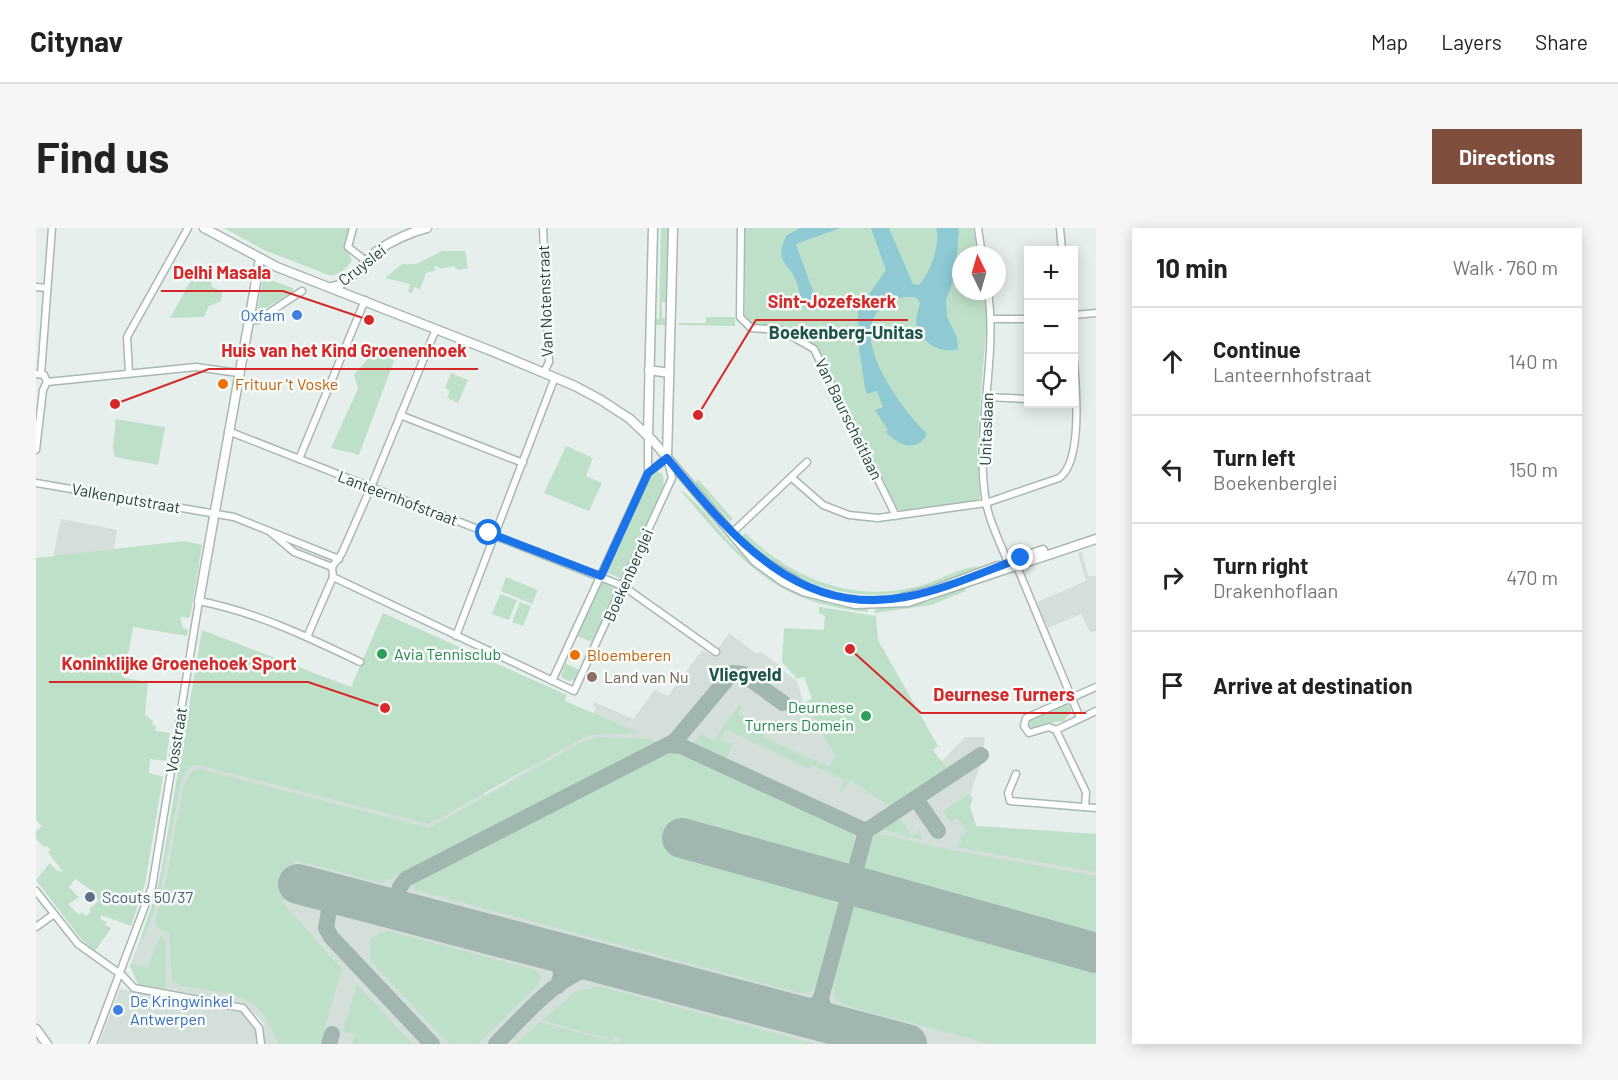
<!DOCTYPE html>
<meta charset="utf-8">
<style>
body{margin:0;font-family:Barlow,sans-serif;background:#f6f6f6;color:#222}
.controls{position:absolute;right:18px;top:18px;display:grid;overflow:hidden;border-radius:0px;box-shadow:0 3px 15px #0003}
.controls button{width:54px;height:54px;display:grid;place-items:center;padding:0;border:0;border-bottom:2px solid #e0e0e0;background:#fff;color:#222;font:30px sans-serif}
.compass{position:absolute;left:916px;top:18px;width:54px;height:54px;border-radius:50%;background:#fff;box-shadow:0 3px 15px #0003;rotate:355deg}
.stop{position:absolute;width:18px;height:18px;margin:-14px;border:4px solid #1a73e8;border-radius:50%;background:#fff}
.stop.end{background:#1a73e8;border-color:#fff;box-shadow:0 2px 6px #0008}
.list{margin:0;padding:0;list-style:none}
h2{display:flex;justify-content:space-between;align-items:center;height:78px;margin:0;padding:0 24px;font-size:26px}
h2 small{font-size:20px;font-weight:400;color:#767676}
.list li{display:grid;grid-template-columns:39px 1fr auto;gap:18px;align-items:center;box-sizing:border-box;height:108px;padding:0 24px;border-top:2px solid #e0e0e0}
.list b{display:block;font-size:22px;white-space:nowrap}
.list p{margin:0;font-size:20px;white-space:nowrap;color:#767676}
.list em{font-size:20px;font-style:normal;color:#767676}
.icon{flex:none;width:33px;height:33px;fill:none;stroke:currentColor;stroke-width:2;stroke-linecap:round;stroke-linejoin:round}
.map{position:relative;flex:none;width:1060px;height:816px;overflow:hidden;border-radius:0px}
header{display:flex;align-items:center;gap:36px;box-sizing:border-box;height:84px;padding:0 30px;background:#fff;border-bottom:2px solid #e0e0e0}
header strong{font-size:28px}
nav{display:flex;gap:33px;margin-inline-start:auto;font-size:21px}
.intro{display:flex;align-items:center;justify-content:space-between;box-sizing:border-box;height:144px;padding:0 36px}
h1{margin:0;font-size:42px}
.button{padding:15px 27px;border-radius:0px;background:#804e3d;color:#fff;font-size:21px;font-weight:700}
main{display:flex;gap:36px;padding:0 36px}
aside{flex:1;background:#fff;border-radius:0px;box-shadow:0 3px 15px #0003}
.map>svg:first-child{display:block}
.built{fill:#d4dfda}
.green{fill:#bfe0c8;fill-rule:evenodd}
.water{fill:#8ec9d4}
.lines{fill:none;stroke-linecap:round;stroke-linejoin:round}
.taxiway{stroke:#a2b6b0;stroke-width:16}
.runway{stroke:#a2b6b0;stroke-width:40}
.minor-casing{stroke:#a8b8b2;stroke-width:9}
.tertiary-casing{stroke:#a8b8b2;stroke-width:11}
.minor{stroke:#fff;stroke-width:6}
.tertiary{stroke:#fff;stroke-width:8}
.route{stroke:#1a73e8;stroke-width:8}
.shop-dot{fill:#3f7fe0;stroke:#f7fbf9;stroke-width:2}
.food-dot{fill:#e8710a;stroke:#f7fbf9;stroke-width:2}
.leisure-dot{fill:#2e9e5b;stroke:#f7fbf9;stroke-width:2}
.education-dot{fill:#8d6e63;stroke:#f7fbf9;stroke-width:2}
.service-dot{fill:#5c6f8a;stroke:#f7fbf9;stroke-width:2}
.labels{text-anchor:middle;stroke-width:5;stroke-linejoin:round;paint-order:stroke}
.street-label{font-size:16px;fill:#24423a;stroke:#f7fbf9}
.shop-label{font-size:16px;fill:#366cbe;stroke:#f7fbf9;text-anchor:end}
.food-label{font-size:16px;fill:#c56008;stroke:#f7fbf9;text-anchor:start}
.leisure-label{font-size:16px;fill:#27864d;stroke:#f7fbf9;text-anchor:start}
.education-label{font-size:16px;fill:#785e54;stroke:#f7fbf9;text-anchor:start}
.service-label{font-size:16px;fill:#4e5e75;stroke:#f7fbf9;text-anchor:start}
.neighbourhood-label{font-size:18px;font-weight:bold;fill:#1f5548;stroke:#f7fbf9}
.leader{fill:none;stroke:#d62828;stroke-width:2}
.callout-dot{fill:#d62828;stroke:#f7fbf9;stroke-width:2}
.callout-label{font-size:18px;text-anchor:middle;font-weight:bold;fill:#d62828;stroke:#f7fbf9;stroke-width:5;stroke-linejoin:round;paint-order:stroke}
</style>
<header>
<strong>Citynav</strong>
<nav><a>Map</a><a>Layers</a><a>Share</a></nav>
</header>
<div class="intro"><h1>Find us</h1><a class="button">Directions</a></div>
<main>
<div class="map">
<svg width="1060" height="816" viewBox="0 0 1060 816">
<rect width="100%" height="100%" fill="#e6efeb"/>
<g class="built">
<path d="M25 291 81 302 78 321 17 329Z"/>
<path d="M1046 324 1052 348H1060V403L1054 404 1045 386 1012 400 1001 374 1050 353 1042 325Z"/>
<path d="M693 405 721 426 724 423 743 437 742 439 761 453 768 476 787 506 906 533 929 509H949L947 528 934 568 937 570 934 579 940 598 1060 606V816H227L226 800 229 796 208 775 102 756 94 738 119 671 148 532 450 566 571 494 557 486 560 480 557 478 558 474 597 491 619 462 632 468 666 422 677 428Z"/>
<path d="M84 761 207 785 219 797 222 816H63Z"/>
</g>
<g class="green">
<path d="M188 0H313L309 17 316 33 306 44 295 48 228 22Z"/>
<path d="M625 0H632L630 75 626 74V89L630 92V97H618V90L623 91Z"/>
<path d="M709 0H937L942 27H925V63H947L951 88 941 219 944 269 942 272 866 283 861 280 783 122 754 102 739 97H716L709 92Z"/>
<path d="M406 23H429L432 40 422 42 417 38 404 41 402 38 398 39 400 42 390 45 384 61 378 59 376 65 372 64 374 56 349 50 366 36H380Z"/>
<path d="M159 45 175 53 176 59 186 64 185 73 173 78 168 89 134 90Z"/>
<path d="M227 49 257 60V64L221 85Z"/>
<path d="M670 89H699V98L643 97V95H670Z"/>
<path d="M335 127 359 130 323 227 295 220 322 161 318 147Z"/>
<path d="M415 145 432 152 422 175 411 170 414 162 409 160Z"/>
<path d="M79 191 129 199 122 237 79 229C74 217 81 204 79 191Z"/>
<path d="M530 218 557 230 550 248 566 255 553 283 508 265Z"/>
<path d="M622 243 627 247 628 260 586 351 570 344 612 252Z"/>
<path d="M662 251 697 291 694 293 666 263 665 264 659 255Z"/>
<path d="M644 262C662 273 677 295 691 311 729 353 776 377 832 381V384C736 375 703 331 644 262Z"/>
<path d="M709 305C756 350 817 376 883 358 902 353 925 339 944 338 932 346 919 350 906 355 834 380 758 364 706 308Z"/>
<path d="M148 313 166 317 154 390 144 389 147 400 152 401 151 408 97 399 88 450 112 454 109 487 117 493 116 497 120 498 119 503 134 505 130 533 114 531 113 545 127 549 109 656 95 698 65 687 64 691 71 694 69 697 75 700 59 723 46 712 0 652 14 635 20 642 27 644 12 624 14 622 11 618 8 619 0 610V603L6 598 0 592V330ZM39 651 55 662 63 673 53 681 55 684 50 688 46 684 43 687 32 676 43 669 33 659Z"/>
<path d="M470 349 502 362 496 376 465 363Z"/>
<path d="M566 354 581 361 556 414 541 408Z"/>
<path d="M928 359 930 363 895 377 839 385V381L892 374Z"/>
<path d="M464 366 481 372 473 392 456 386Z"/>
<path d="M484 374 495 378 487 398 476 394Z"/>
<path d="M783 379 840 388 842 412 902 518 897 522 912 542 857 580 814 552 805 565 803 564 808 552 776 537 773 541 690 501 685 511 697 516 690 532 657 517 665 505 677 513 703 477 706 480 702 485 724 501 730 494 733 495 727 509 793 539 799 527 770 478 769 474 776 471 768 449 761 451 746 434 748 400 788 402 789 388 783 385Z"/>
<path d="M347 385 531 467 529 473 604 505 552 507 393 596 162 537 154 538 146 550 123 669 108 711 105 710 123 656 166 402 315 459Z"/>
<path d="M529 435 543 442 538 452 533 453 525 449Z"/>
<path d="M1031 474 1033 475 1035 483 1028 493 1006 496 996 501 991 498 993 493Z"/>
<path d="M562 509 616 511 619 515 616 519 345 655 259 632 247 675 306 741 284 816H242C223 761 196 767 145 758L136 752 133 705 121 700 119 693 128 664 148 555 157 543 164 541 393 600 546 514Z"/>
<path d="M634 524 649 527 814 601 820 612 783 758 772 765H764L376 661 383 649Z"/>
<path d="M932 566 937 570 934 579 940 598 1060 606V644L920 619 926 615 923 610 931 604 922 590 914 594 907 583Z"/>
<path d="M863 589 876 608 884 602 886 612 844 601Z"/>
<path d="M840 605 914 622 1060 648V816H955L808 777 800 772 796 755 834 615Z"/>
<path d="M353 703 499 742 505 748 504 755 441 816H416L408 811 334 732V712L344 704Z"/>
<path d="M125 707 130 714V761L102 756 94 738 95 735 111 741Z"/>
<path d="M321 756 376 816H316L319 807 307 803Z"/>
<path d="M561 759 570 760 779 816H480L503 794 583 815 584 810 578 808 577 812 506 792 541 763Z"/>
</g>
<g class="water">
<path d="M764 0H804L760 16 780 72 779 79 771 81 767 78C764 69 762 54 757 46 744 30 742 28 750 8Z"/>
<path d="M835 0H853L877 56 883 57C894 46 905 16 900 0H922L923 3 919 48 910 72 911 89 921 109 922 121C906 127 882 113 880 95 880 88 883 81 884 75L881 70C871 67 859 70 850 76 807 104 865 180 890 205L889 210C876 224 861 216 850 204L852 202 839 182 847 179 841 163 831 166 829 160 823 120 822 82 850 42Z"/>
</g>
<g class="lines">
<g class="taxiway">
<path d="M632 517 645 518 830 603"/>
<path d="M880 571 902 603"/>
<path d="M316 670 304 673 293 682 290 700 295 709 396 816"/>
<path d="M377 685 367 681C359 669 361 661 370 651L639 513 696 445 707 446 747 475"/>
<path d="M509 722 524 734 525 747 522 758"/>
<path d="M785 770 790 790 807 799"/>
<path d="M754 785C768 786 777 783 785 770L830 603 945 527"/>
<path d="M293 816 296 806"/>
<path d="M460 816C484 792 512 758 544 744 555 740 569 740 581 740"/>
</g>
<g class="runway">
<path d="M646 610 1060 725"/>
<path d="M262 656 871 816"/>
</g>
<g class="minor-casing">
<g id="minor">
<path d="M317 0 312 19 330 33"/>
<path d="M507 0 513 134 508 144"/>
<path d="M705 0 704 89 715 100 745 102 778 121 860 288"/>
<path d="M942 0 946 27"/>
<path d="M1024 0 1026 22"/>
<path d="M0 59 11 60"/>
<path d="M952 63C962 132 938 206 950 274 953 294 965 316 972 335"/>
<path d="M1038 87 1060 85"/>
<path d="M956 91H993"/>
<path d="M212 93 222 92 266 63"/>
<path d="M93 145 91 109 152 0"/>
<path d="M0 146 8 147 11 154 7 162 0 222"/>
<path d="M5 146 16 0"/>
<path d="M11 154 160 139 202 145"/>
<path d="M951 169 993 171"/>
<path d="M364 187 487 235"/>
<path d="M192 203 587 358 680 424"/>
<path d="M263 231 329 72"/>
<path d="M755 249 787 277 813 287 842 290 950 275 1023 250C1047 234 1040 159 1038 133"/>
<path d="M0 255 198 289 303 331"/>
<path d="M233 303 258 324 296 339"/>
<path d="M695 306 771 234"/>
<path d="M977 339 982 341 1044 490"/>
<path d="M297 349 538 463 636 250 631 230 612 245"/>
<path d="M420 408 519 149"/>
<path d="M271 409 297 349 296 339 306 325 335 259 400 101"/>
<path d="M516 453 612 245V207"/>
<path d="M1060 459 990 490 988 498 993 505 1013 499 1020 502 1060 483"/>
<path d="M1020 502 1050 564 1049 579"/>
<path d="M980 546 972 565 974 573 1060 580"/>
<path d="M0 663 42 716 87 748 98 760 207 780 223 800 225 816"/>
<path d="M0 699 18 686"/>
<path d="M57 816 116 659 163 373C220 384 272 409 324 434"/>
</g>
</g>
<g class="tertiary-casing">
<g id="tertiary">
<path d="M168 0 241 39 458 124 539 158 565 172 594 191 617 213 719 333 748 354 767 363 819 376 872 374 1060 311"/>
<path d="M296 59C314 56 326 35 340 24 355 13 372 5 391 0"/>
<path d="M613 142 633 145"/>
<path d="M612 207 617 0"/>
<path d="M631 230 637 0"/>
<path d="M725 332 760 353"/>
<path d="M974 334 1007 322"/>
<path d="M866 370 901 361 962 338"/>
<path d="M163 373 224 31"/>
<path d="M0 801 11 816"/>
</g>
</g>
<use href="#minor" class="minor"/>
<use href="#tertiary" class="tertiary"/>
</g>
<g class="lines">
<path class="route" d="M453 305 565 348 612 245 631 230C693 304 759 390 869 369 908 362 947 344 985 330"/>
</g>
<g class="shop-dot">
<circle cx="261" cy="87" r="6"/>
<circle cx="82" cy="782" r="6"/>
</g>
<g class="food-dot">
<circle cx="187" cy="156" r="6"/>
<circle cx="539" cy="427" r="6"/>
</g>
<g class="leisure-dot">
<circle cx="346" cy="426" r="6"/>
<circle cx="830" cy="488" r="6"/>
</g>
<circle class="education-dot" cx="556" cy="449" r="6"/>
<circle class="service-dot" cx="54" cy="669" r="6"/>
<g class="labels">
<g class="street-label">
<text transform="translate(326 37) rotate(-38)" y="6">Cruyslei</text>
<text transform="translate(509 73) rotate(-92)" y="6">Van Notenstraat</text>
<text transform="translate(813 191) rotate(64)" y="6">Van Baurscheitlaan</text>
<text transform="translate(950 201) rotate(-88)" y="6">Unitaslaan</text>
<text transform="translate(90 270) rotate(10)" y="6">Valkenputstraat</text>
<text transform="translate(362 270) rotate(21)" y="6">Lanteernhofstraat</text>
<text transform="translate(592 347) rotate(-66)" y="6">Boekenberglei</text>
<text transform="translate(140 512) rotate(-81)" y="6">Vosstraat</text>
</g>
<g class="shop-label">
<text x="249" y="93">Oxfam</text>
<text x="94" y="779" text-anchor="start">De Kringwinkel<tspan x="94" dy="18">Antwerpen</tspan></text>
</g>
<g class="food-label">
<text x="199" y="162">Frituur 't Voske</text>
<text x="551" y="433">Bloemberen</text>
</g>
<g class="leisure-label">
<text x="358" y="432">Avia Tennisclub</text>
<text x="818" y="485" text-anchor="end">Deurnese<tspan x="818" dy="18">Turners Domein</tspan></text>
</g>
<g class="education-label">
<text x="568" y="455">Land van Nu</text>
</g>
<g class="service-label">
<text x="66" y="675">Scouts 50/37</text>
</g>
<g class="neighbourhood-label">
<text x="810" y="111">Boekenberg-Unitas</text>
<text x="709" y="453">Vliegveld</text>
</g>
</g>
<path class="leader" d="M333 92L247 63H125M662 187L720 92H872M79 176L173 141H442M349 480L272 454H13M814 421L885 485H1050"/>
<g class="callout-dot">
<circle cx="333" cy="92" r="6"/>
<circle cx="662" cy="187" r="6"/>
<circle cx="79" cy="176" r="6"/>
<circle cx="349" cy="480" r="6"/>
<circle cx="814" cy="421" r="6"/>
</g>
<g class="callout-label">
<text x="186" y="51">Delhi Masala</text>
<text x="796" y="80">Sint-Jozefskerk</text>
<text x="308" y="129">Huis van het Kind Groenenhoek</text>
<text x="143" y="442">Koninklijke Groenehoek Sport</text>
<text x="968" y="473">Deurnese Turners</text>
</g>
</svg>
<div class="controls">
<button>+</button>
<button>−</button>
<button><svg class="icon" aria-label="locate" viewBox="0 0 24 24"><circle cx="12" cy="12" r="6"/><path d="M12 2v4M12 18v4M2 12h4M18 12h4"/></svg></button>
</div>
<svg class="compass" viewBox="-18 -18 36 36"><path d="M0-13l5 13h-10z" fill="#e53935"/><path d="M0 13l5-13h-10z" fill="#767676"/></svg>
<div class="stop" style="left:453px;top:305px"></div>
<div class="stop end" style="left:985px;top:330px"></div>
</div>
<aside>
<h2>10 min<small>Walk · 760 m</small></h2>
<ul class="list">
<li><svg class="icon" aria-label="ahead" viewBox="0 0 24 24"><path d="M12 20V5M6 11l6-6 6 6"/></svg><div><b>Continue</b><p>Lanteernhofstraat</p></div><em>140 m</em></li>
<li><svg class="icon" aria-label="left" viewBox="0 0 24 24"><path d="M17 20v-9H6M10 6l-5 5 5 5"/></svg><div><b>Turn left</b><p>Boekenberglei</p></div><em>150 m</em></li>
<li><svg class="icon" aria-label="right" viewBox="0 0 24 24"><path d="M7 20v-9h11M14 6l5 5-5 5"/></svg><div><b>Turn right</b><p>Drakenhoflaan</p></div><em>470 m</em></li>
<li><svg class="icon" aria-label="arrive" viewBox="0 0 24 24"><path d="M6 21V4h12l-3 4 3 4H6"/></svg><div><b>Arrive at destination</b></div></li>
</ul>
</aside>
</main>
